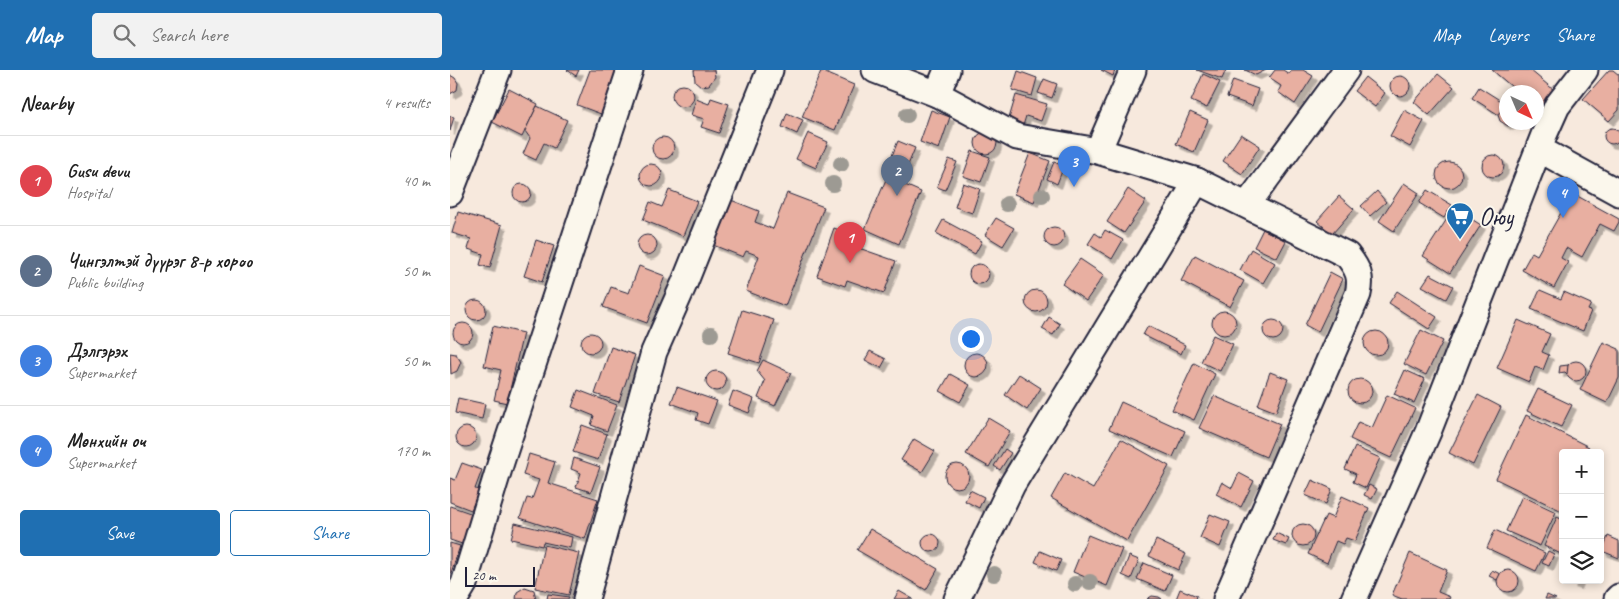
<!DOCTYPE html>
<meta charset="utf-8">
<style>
body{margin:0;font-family:Caveat,sans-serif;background:#f2f2f2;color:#222}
.controls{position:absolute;right:15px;bottom:15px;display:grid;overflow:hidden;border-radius:5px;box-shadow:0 2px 8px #0003}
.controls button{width:45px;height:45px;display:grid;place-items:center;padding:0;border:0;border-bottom:1px solid #e0e0e0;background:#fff;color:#222;font:25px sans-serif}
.compass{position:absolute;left:1049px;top:15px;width:45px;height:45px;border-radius:50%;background:#fff;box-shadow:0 2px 8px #0003;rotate:136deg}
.scale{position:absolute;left:15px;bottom:12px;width:70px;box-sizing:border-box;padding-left:5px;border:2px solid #22223b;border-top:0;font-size:14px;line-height:18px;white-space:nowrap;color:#22223b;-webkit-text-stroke:4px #fbf7ec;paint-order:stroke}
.you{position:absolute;left:520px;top:268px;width:18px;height:18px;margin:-12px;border:4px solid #fff;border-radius:50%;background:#1a73e8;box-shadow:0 0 0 8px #1a73e833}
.badge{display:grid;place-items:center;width:32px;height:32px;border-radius:50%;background:#1f6fb2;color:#fff;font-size:16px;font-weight:700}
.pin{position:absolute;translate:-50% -41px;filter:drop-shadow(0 1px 2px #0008)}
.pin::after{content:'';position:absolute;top:26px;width:18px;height:15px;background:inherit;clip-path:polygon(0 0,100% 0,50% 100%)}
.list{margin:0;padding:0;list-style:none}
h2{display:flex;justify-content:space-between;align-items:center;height:65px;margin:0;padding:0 20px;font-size:21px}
h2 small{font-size:16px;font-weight:400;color:#767676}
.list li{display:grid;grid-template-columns:32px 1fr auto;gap:15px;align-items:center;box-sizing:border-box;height:90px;padding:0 20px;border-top:1px solid #e0e0e0}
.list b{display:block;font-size:19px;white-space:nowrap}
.list p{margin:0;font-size:16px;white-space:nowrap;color:#767676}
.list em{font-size:16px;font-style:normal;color:#767676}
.actions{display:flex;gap:10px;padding:15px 20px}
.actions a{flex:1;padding:11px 0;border:1px solid #1f6fb2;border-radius:5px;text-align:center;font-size:18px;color:#1f6fb2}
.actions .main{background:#1f6fb2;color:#fff}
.icon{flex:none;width:28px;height:28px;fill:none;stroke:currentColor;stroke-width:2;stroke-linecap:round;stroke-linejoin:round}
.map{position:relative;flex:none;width:1169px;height:529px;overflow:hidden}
header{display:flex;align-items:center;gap:30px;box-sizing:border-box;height:70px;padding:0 25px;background:#1f6fb2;color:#fff}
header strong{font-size:24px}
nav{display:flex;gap:28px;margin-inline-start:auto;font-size:18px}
.search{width:350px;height:45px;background:#f2f2f2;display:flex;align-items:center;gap:12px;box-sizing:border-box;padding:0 18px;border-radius:5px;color:#767676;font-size:19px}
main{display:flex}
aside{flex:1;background:#fff}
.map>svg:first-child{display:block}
.building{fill:#e8afa1;stroke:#22223b;filter:url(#shadow)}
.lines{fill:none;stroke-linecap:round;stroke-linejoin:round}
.street-casing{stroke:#22223b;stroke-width:29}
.street{stroke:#fbf7ec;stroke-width:25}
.tree{fill:#9d9a93}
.labels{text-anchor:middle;stroke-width:4;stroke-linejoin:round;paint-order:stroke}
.poi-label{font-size:25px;fill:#22223b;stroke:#fbf7ec;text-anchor:start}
</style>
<header>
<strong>Map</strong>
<div class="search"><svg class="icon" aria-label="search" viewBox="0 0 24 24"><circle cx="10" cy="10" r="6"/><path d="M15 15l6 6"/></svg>Search here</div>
<nav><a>Map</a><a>Layers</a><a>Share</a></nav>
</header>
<main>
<aside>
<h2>Nearby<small>4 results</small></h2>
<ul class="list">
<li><span class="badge" style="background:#e0444e">1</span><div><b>Gusu devu</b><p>Hospital</p></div><em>40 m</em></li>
<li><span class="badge" style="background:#5c6f8a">2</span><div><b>Чингэлтэй дүүрэг 8-р хороо</b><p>Public building</p></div><em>50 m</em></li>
<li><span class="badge" style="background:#3f7fe0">3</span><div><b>Дэлгэрэх</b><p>Supermarket</p></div><em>50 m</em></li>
<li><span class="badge" style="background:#3f7fe0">4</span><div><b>Мөнхийн оч</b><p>Supermarket</p></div><em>170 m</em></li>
</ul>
<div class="actions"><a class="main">Save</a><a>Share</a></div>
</aside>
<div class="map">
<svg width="1169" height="529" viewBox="0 0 1169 529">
<defs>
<filter id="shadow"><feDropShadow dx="4.5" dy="4.5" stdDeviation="0" flood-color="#0004"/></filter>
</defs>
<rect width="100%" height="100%" fill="#f7e9dd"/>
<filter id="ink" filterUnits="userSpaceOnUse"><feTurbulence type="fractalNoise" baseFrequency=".02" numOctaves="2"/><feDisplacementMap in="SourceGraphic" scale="10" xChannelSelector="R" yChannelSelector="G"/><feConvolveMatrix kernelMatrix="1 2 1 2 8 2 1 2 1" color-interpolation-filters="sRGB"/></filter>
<g filter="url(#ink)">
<g class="building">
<path d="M117 0H129L126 6Z"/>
<path d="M140 0H168L151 44 127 35Z"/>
<path d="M244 0H264L265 7 259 15 251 16 245 11Z"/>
<path d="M651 0H665L663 6Z"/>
<path d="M747 0H776L772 9Z"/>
<path d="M795 0H816L806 5Z"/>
<path d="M825 0H833L839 4 841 0H853L863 6 845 34 828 22 831 16 819 8Z"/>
<path d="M1042 0H1080L1105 21 1089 40 1086 38V22H1068Z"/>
<path d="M1159 0H1163L1169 5V40L1159 51 1133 29Z"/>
<path d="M371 1 404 15 385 60 352 47Z"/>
<path d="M568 1 587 8 582 26 562 20Z"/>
<path d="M753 4 770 12 757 38 741 31Z"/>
<path d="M988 4 1004 17 979 45 964 32Z"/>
<path d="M0 5 5 8 8 13 7 20 0 24Z"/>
<circle cx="950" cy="16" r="10"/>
<path d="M915 7 935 23 925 37 904 21Z"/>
<path d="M594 9 607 14 602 28 588 23Z"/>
<path d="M783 10 808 19 802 36 777 27Z"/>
<circle cx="233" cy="26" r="11"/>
<path d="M1029 17 1056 34 1049 45 1022 28Z"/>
<path d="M59 19 88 34 72 67 42 52Z"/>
<path d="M566 25 597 34 591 51 576 46 572 59 557 55Z"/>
<path d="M261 28 279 34 269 63 251 57 254 49 241 45 246 29 259 34Z"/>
<path d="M1056 35V52H1065L1058 56 1050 51 1048 45 1051 39Z"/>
<path d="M87 36 117 50 104 78 94 73 86 90 73 84 80 68 75 61Z"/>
<path d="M481 40 500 47 489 79 470 72Z"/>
<path d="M954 40 974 51 960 77 940 66Z"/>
<path d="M740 42 758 50 744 82 726 74Z"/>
<path d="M337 43 353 50 347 64 332 57Z"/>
<path d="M0 46 4 47 0 61Z"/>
<circle cx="1162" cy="66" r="8"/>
<circle cx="536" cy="73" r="11"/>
<path d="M358 63 378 72 366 98 346 89Z"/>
<path d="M791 64 810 76 792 104 773 91Z"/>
<circle cx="213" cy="78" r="11"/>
<path d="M448 71 465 78 456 100 439 93Z"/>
<path d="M522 81 540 87 531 112 513 106Z"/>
<path d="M580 83 600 91 584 132 564 124Z"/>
<circle cx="1043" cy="96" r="11"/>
<path d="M499 89 507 92 495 120 487 117Z"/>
<path d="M604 92 614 96 607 114 597 109Z"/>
<circle cx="999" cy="105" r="13"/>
<circle cx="201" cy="105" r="11"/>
<path d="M437 107 471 122 449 174 415 159Z"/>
<path d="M513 113 530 119 522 143 505 137Z"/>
<path d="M954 113 969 123 944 161 929 151Z"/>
<circle cx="72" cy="123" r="9"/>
<path d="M678 119 696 131 674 163 657 152Z"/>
<path d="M219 120 247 131 233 166 193 150 200 132 212 137Z"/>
<path d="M977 120 1002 135 994 148 969 133Z"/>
<path d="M927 121 936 132 920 146 911 136Z"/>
<path d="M337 123 374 137 335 236 296 221 309 186 296 181 293 187 263 175 281 130 309 141 305 152 323 159Z"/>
<path d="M1122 123 1169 149V152L1164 161 1150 154 1132 187 1116 178 1111 188 1118 192 1104 218 1072 200 1082 182 1087 185Z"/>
<path d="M889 126 904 139 882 164 867 151Z"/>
<path d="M1004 138 1031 155 1000 203 973 186Z"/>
<path d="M8 142 52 155 40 198 30 195 33 184 18 179 21 169 2 163Z"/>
<path d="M546 148 564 158 553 176 535 165Z"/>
<path d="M493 150 532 171 525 184 486 163Z"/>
<circle cx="604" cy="167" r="10"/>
<path d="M384 158 410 168 406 177 446 191 434 223 397 210 395 216 367 206Z"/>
<path d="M813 159 836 171 827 188 804 177Z"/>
<path d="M655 160 673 170 662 189 638 174 645 163 651 167Z"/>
<circle cx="197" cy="175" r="10"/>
<path d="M86 170 104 176 92 212 74 206Z"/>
<path d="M801 179 825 193 813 213 790 200Z"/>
<path d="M745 185 794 211 780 237 731 211Z"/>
<path d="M630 189 654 205 636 231 612 214Z"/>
<circle cx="529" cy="204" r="10"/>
<path d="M189 196 215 206 197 253 153 237 161 217 179 223Z"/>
<path d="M880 202 893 209 868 262 855 255Z"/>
<path d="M980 204 1003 216 996 229 972 216Z"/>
<path d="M1090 220 1111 229 1114 222 1141 234 1138 240 1141 241 1133 261 1081 239Z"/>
<circle cx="586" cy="231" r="11"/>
<path d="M947 221 987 247 979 259 939 233Z"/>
<circle cx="26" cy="240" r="10"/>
<path d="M292 240 324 250 309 293 278 283Z"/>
<circle cx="774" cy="253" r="12"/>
<path d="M599 247 610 254 603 265 592 259Z"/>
<path d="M1068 250 1100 264 1092 282 1099 285 1093 300 1085 297 1079 312 1047 298Z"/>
<circle cx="823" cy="260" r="10"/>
<circle cx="13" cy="263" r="10"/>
<path d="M43 256 73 263 57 333 44 330 51 300 34 296Z"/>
<path d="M698 256 735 275 731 284 693 265Z"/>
<path d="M971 260 993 271 976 305 954 294Z"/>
<circle cx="926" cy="273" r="12"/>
<circle cx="141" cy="273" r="10"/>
<path d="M763 265 783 274 770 301 751 292Z"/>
<path d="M1153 272 1169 279V308L1157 333 1130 320Z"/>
<path d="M161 277 185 285 169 332 145 324Z"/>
<path d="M420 281 436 289 431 298 415 290Z"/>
<path d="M0 283 6 284 11 292 7 301 1 304Z"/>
<circle cx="526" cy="295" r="12"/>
<path d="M313 290 341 303 325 336 308 328 315 311 307 301Z"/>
<circle cx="1126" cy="301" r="10"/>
<path d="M744 293 765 304 744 350 722 340Z"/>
<path d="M1118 295 1117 304 1115 302 1109 303 1110 296Z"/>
<path d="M955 300 975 309 964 333 944 324Z"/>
<circle cx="266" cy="311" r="10"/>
<path d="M820 302 838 309 826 342 808 335Z"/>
<path d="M500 304 520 315 510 332 490 321Z"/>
<path d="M569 304 591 318 577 340 555 325Z"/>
<circle cx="910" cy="321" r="12"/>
<path d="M227 317 267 331 258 354 246 350 248 343 221 333Z"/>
<path d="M1088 319 1122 335 1111 357 1077 341Z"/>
<path d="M128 320 167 335 157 361 141 355 144 346 122 337Z"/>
<path d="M283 321 304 329 299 343 278 335Z"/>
<path d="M937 325 965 338 941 388 900 369 908 352 922 358Z"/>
<path d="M1028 325 1051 337 1023 395 999 383Z"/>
<path d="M764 326 830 354 816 387 749 358Z"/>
<path d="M8 328 35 334 32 349 5 343Z"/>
<path d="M671 332 735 361 723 387 659 359Z"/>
<path d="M1076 345 1139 377 1136 383H1113L1112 441 1046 409Z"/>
<path d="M538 348 560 361 539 397 516 384Z"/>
<path d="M132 355 157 364 148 390 123 382Z"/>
<circle cx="16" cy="367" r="10"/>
<path d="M464 369 485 381 472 402 451 390Z"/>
<path d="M671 369 719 396 677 471 601 428 615 403 643 419Z"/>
<path d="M905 377 930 388 916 418 903 412 906 404 895 399Z"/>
<path d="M555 379 561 383 550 400 544 396Z"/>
<path d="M79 384 105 392 98 413 148 429 135 469 70 448 77 428 82 429 89 410 73 405Z"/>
<path d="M124 388 150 397 141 422 126 417 131 403 121 399Z"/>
<path d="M12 393 32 400 25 419 29 420 21 440 0 432V408L5 410Z"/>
<circle cx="507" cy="406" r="12"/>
<path d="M789 403 804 411 791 437 766 424 772 412 782 418Z"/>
<path d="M862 410 882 419 876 434 855 425Z"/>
<path d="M919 415 927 419 922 429 914 425Z"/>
<path d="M520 420 534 427 529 438 515 431Z"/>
<path d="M892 426 919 438 905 471 896 468 893 474 886 471 877 493 858 484 876 445 883 448Z"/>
<path d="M1072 426 1106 442 1090 476 1056 461Z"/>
<path d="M0 436 23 444 12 474 0 470Z"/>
<path d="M760 444 780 452 770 477 750 468Z"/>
<path d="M1107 447 1113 450 1110 464 1113 466V485L1094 476Z"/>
<path d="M65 453 122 467 120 478 93 472 92 476 61 469Z"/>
<circle cx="853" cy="465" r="11"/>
<path d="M420 459 488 499 476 520 407 480Z"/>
<path d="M1045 460 1095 483 1086 501 1037 478Z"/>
<path d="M826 463 839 469 836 475 823 470Z"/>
<circle cx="481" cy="473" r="9"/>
<path d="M638 465 672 479 657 516 623 502Z"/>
<path d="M1158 466 1169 471V488L1152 481Z"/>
<path d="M706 470 736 484 728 500 699 486Z"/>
<path d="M0 473 10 476 0 506Z"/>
<path d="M94 475 129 483 119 525 85 518Z"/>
<path d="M590 481 611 490 606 501 585 492Z"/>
<path d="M1098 481 1104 484 1099 496 1092 493Z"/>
<path d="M960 483 997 500 988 522 1000 527 999 529H952L942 525Z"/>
<path d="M679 486 689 490 681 509 672 505Z"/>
<path d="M694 493 722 505 715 521 687 509Z"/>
<circle cx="1058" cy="511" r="11"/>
<path d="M1042 500 1050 504 1047 510 1039 506Z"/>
<path d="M1123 510H1129L1127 515 1121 513Z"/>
<path d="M75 517 84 520 86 529H66L67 522Z"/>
<path d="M730 519 747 526 746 529H726Z"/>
<path d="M449 521 463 529H444Z"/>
<path d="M98 524 119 527 118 529H97Z"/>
<path d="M1097 525 1106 529H1095Z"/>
<path d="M702 526 709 527 712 529H697Z"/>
</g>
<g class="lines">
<g class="street-casing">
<g id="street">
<path d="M425 0 487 24 567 67 648 81 747 111 897 185C908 199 912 207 908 224L776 529"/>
<path d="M487 24 497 0"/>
<path d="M1089 79 1169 123"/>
<path d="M648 81 683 0"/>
<path d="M0 123 48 0"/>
<path d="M797 135 896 0"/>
<path d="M5 529 14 514 51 392 180 0"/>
<path d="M136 529 204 282 234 214 320 0"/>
<path d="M507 529 562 415 747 111"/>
<path d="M904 529 978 362 1094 65 1107 36 1135 0"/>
<path d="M1167 529 1169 527"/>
</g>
</g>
<use href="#street" class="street"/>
</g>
<g class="tree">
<circle cx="457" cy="45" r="8"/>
<circle cx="391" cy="94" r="8"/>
<circle cx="383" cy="114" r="8"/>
<circle cx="592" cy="126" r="8"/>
<circle cx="557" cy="134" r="8"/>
<circle cx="261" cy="264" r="8"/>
<circle cx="544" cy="504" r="8"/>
<circle cx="640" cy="512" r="8"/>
<circle cx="625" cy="514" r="8"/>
</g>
</g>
<defs>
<g id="supermarket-pin" transform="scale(1.4375)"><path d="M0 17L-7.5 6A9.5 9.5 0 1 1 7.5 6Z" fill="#1f6fb2" stroke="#fbf7ec"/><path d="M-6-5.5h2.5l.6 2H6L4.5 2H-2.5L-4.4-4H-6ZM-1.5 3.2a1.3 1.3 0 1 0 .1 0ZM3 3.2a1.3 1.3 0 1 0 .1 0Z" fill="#fff"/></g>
</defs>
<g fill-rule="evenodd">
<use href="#supermarket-pin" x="1010" y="146"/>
</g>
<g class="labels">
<g class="poi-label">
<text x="1029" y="155">Оюу</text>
</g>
</g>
</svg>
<div class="controls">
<button>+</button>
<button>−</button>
<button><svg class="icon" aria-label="layers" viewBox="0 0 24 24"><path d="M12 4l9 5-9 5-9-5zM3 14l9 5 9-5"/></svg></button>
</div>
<svg class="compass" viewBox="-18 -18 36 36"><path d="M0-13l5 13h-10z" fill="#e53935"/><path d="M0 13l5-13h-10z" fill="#767676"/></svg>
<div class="scale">20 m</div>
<div class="you"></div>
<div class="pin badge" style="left:400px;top:193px;background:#e0444e">1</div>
<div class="pin badge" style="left:447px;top:126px;background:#5c6f8a">2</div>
<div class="pin badge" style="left:624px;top:117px;background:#3f7fe0">3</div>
<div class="pin badge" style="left:1113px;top:148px;background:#3f7fe0">4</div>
</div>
</main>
